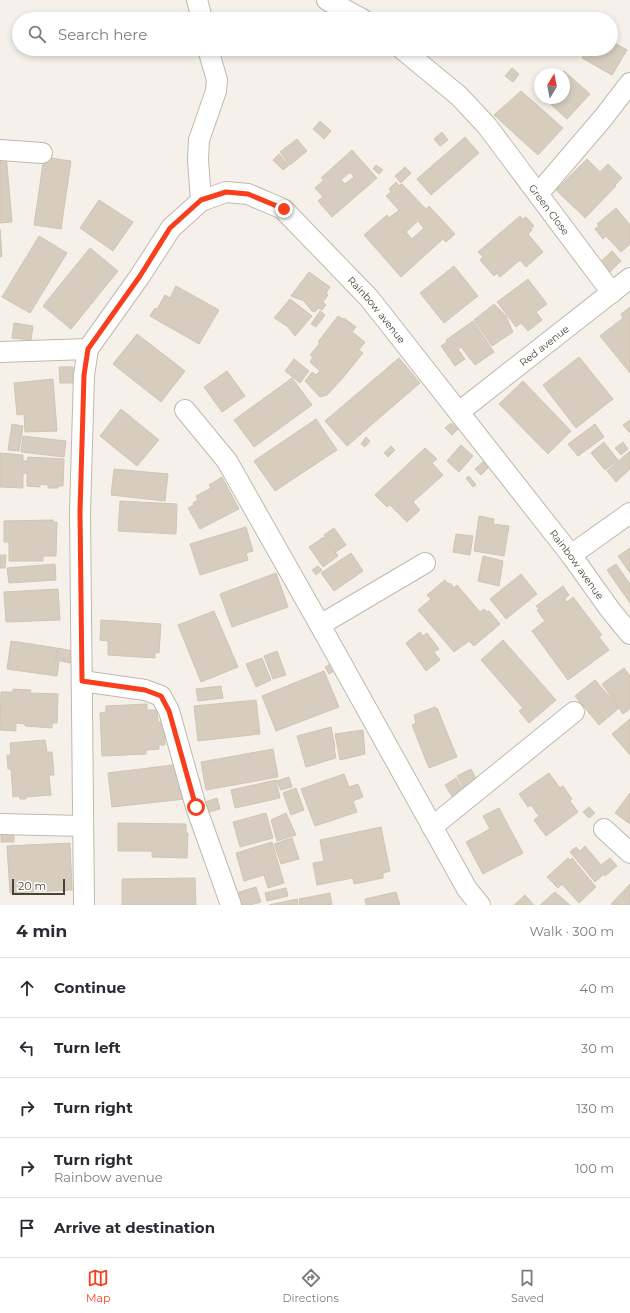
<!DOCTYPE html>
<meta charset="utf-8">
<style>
body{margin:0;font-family:Montserrat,sans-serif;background:#f7f7f7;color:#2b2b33}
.compass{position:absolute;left:534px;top:68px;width:36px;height:36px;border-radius:50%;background:#fff;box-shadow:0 2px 6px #0003;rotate:10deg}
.scale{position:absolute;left:12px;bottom:10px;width:53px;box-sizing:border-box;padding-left:4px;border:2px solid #494238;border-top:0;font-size:11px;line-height:14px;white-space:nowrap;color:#494238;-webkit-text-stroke:3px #fff;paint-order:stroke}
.stop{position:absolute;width:12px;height:12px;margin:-9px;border:3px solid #f93e1d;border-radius:50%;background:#fff}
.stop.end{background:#f93e1d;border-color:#fff;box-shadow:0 1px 4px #0008}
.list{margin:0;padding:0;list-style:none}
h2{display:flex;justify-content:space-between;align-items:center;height:52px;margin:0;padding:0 16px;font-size:17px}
h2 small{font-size:13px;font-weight:400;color:#7c7c81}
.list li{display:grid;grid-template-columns:26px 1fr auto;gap:12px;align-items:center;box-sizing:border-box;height:60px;padding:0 16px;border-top:1px solid #e1e1e2}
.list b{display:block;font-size:15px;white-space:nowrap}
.list p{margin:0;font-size:13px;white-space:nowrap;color:#7c7c81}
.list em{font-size:13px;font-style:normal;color:#7c7c81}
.icon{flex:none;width:22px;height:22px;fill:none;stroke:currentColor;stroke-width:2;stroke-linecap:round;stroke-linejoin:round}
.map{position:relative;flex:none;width:630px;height:905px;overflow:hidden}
.search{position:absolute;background:#fff;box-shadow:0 2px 6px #0003;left:12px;right:12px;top:12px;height:44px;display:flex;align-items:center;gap:10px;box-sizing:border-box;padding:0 14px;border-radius:22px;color:#7c7c81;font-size:15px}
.sheet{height:352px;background:#fff}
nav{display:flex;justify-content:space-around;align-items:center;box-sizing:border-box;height:56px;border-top:1px solid #e1e1e2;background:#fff;font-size:11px;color:#7c7c81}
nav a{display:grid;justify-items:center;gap:2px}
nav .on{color:#f93e1d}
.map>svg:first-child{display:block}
.building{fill:#d6cdbf;stroke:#d1c5b2;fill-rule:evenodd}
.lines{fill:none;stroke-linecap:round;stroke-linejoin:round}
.minor-casing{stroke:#c0b9ac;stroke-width:22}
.minor{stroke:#fff;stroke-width:20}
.route{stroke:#f93e1d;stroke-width:5}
.labels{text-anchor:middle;stroke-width:3;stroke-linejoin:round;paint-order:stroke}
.street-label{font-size:10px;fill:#494238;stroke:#fff}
</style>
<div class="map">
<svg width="630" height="905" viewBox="0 0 630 905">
<rect width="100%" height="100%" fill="#f5f1ea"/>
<g class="building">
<path d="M611 41 627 50 612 75 582 58 588 49H611Z"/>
<path d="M512 68 519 74 513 82 505 76Z"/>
<path d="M564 71 590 94 567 119 544 98H564V74H560Z"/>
<path d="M521 91 563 128 538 155 494 115Z"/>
<path d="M320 121 331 131 324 139 313 129Z"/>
<path d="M442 132 448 140 440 146 434 139Z"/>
<path d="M465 137 479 153 431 195 417 179Z"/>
<path d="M297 139 307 151 290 165 280 152Z"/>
<path d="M352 150 377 178 332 217 318 201 323 197 315 188 324 180 321 178ZM350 172 354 177 345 184 341 180Z"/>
<path d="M6 154 12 222 0 223V155Z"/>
<path d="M279 154 289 165 283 170 273 160Z"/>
<path d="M44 157 71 161 61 229 34 225Z"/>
<path d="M587 159 600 172 608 164 622 178 615 185 616 186 585 218 556 190Z"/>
<path d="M376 165 383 170 379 174 373 169Z"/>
<path d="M405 167 411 173 401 183 395 176Z"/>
<path d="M396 182 399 186 402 184 426 209 429 206 455 234 446 242 443 239 401 277 364 235 387 215 389 218 399 210 386 196 391 192 389 189ZM418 221 424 228 412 239 406 232Z"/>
<path d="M99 200 133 222 113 251 80 228Z"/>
<path d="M616 208 630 225V244L621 252 606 236 603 239 595 229 599 226 597 224Z"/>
<path d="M520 216 523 219 526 217 534 226 531 228 532 230 528 234 543 252 526 267 520 260 500 277 497 273 494 276 480 260 483 257 478 252Z"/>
<path d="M0 229 2 256 0 257Z"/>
<path d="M39 236 67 253 30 313 2 297Z"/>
<path d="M90 248 118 271 71 329 43 306Z"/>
<path d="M612 251 621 261 608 274 598 264Z"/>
<path d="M454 266 478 296 444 323 420 293Z"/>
<path d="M309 272 330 287 326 293 328 295 323 302 326 305 322 310 318 308 315 312 312 311 304 301 291 296Z"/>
<path d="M528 279 547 304 536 312 542 320 528 331 521 323 516 327 497 302Z"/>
<path d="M176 286 219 310 199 344 150 316 155 308 157 309 165 295 170 298Z"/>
<path d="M290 299 312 316 295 336 287 326 274 318Z"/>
<path d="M494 304 506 316 513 332 492 346 474 320Z"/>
<path d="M630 307V373L600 336 623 318 621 314Z"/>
<path d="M320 311 325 315 316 327 311 324Z"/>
<path d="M338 316 343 319 344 318 356 327 352 332 365 342 359 350 363 353 342 379 327 395 320 397 305 381 312 372 316 375 320 371 310 362 313 357 310 355 320 343 318 342Z"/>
<path d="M473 321 494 352 475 365 461 347 458 349 465 359 455 366 441 346 447 342 446 340Z"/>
<path d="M14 323 33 326 31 340 12 338Z"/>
<path d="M137 334 185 371 161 402 113 364Z"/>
<path d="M579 357 613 399 576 428 543 385Z"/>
<path d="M399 358 420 383 347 446 325 421Z"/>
<path d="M294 359 309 371 300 383 285 371Z"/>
<path d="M59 367H73L74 383H60Z"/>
<path d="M227 371 245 396 222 412 204 387Z"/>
<path d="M292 378 312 405 254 447 234 420Z"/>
<path d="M53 379 57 431 25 432 24 414 17 415 14 383Z"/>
<path d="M523 381 571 431 548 454 499 404Z"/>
<path d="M121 409 159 440 137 466 100 436Z"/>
<path d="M316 419 337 450 275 491 254 461Z"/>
<path d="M630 420V433L623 425Z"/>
<path d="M451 423 458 429 452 435 445 428Z"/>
<path d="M12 424 23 426 19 451 8 450Z"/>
<path d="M595 424 604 437 578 456 568 444Z"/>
<path d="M23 436 66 441 64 457 21 452Z"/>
<path d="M366 437 370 441 365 447 361 444Z"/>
<path d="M604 442 618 460 605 470 591 453Z"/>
<path d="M623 442 628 449 621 455 615 448Z"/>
<path d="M461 445 473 456 459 472 447 461Z"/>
<path d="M391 446 395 450 388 457 384 453Z"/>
<path d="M425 448 437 459 432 463 443 475 413 502 420 510 407 522 390 505 387 507 375 495Z"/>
<path d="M630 451V469L616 482 607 471Z"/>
<path d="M0 453 23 455V461H27L28 457 64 459 63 486H58V488H48V485L40 484V487L27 486V474L23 473V488L0 487Z"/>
<path d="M485 460 491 465 481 475 475 469Z"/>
<path d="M114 469 168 474 165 501 111 495Z"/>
<path d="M469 476 476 485 473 487 466 478Z"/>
<path d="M222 477 239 509 200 529 188 508 194 505 193 503 198 500 196 496 211 488 209 485Z"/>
<path d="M120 501 177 504 176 534 118 531Z"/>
<path d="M479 516 494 519 493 524 509 526 504 556 474 551Z"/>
<path d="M53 520V522H57L56 556H43V561H9V542H4V521Z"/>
<path d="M246 527 253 551 246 553 248 560 200 575 190 544Z"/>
<path d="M334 528 346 545 336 552 324 535Z"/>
<path d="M456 534 473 536 470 555 453 552Z"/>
<path d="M324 537 338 556 323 567 309 547Z"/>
<path d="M630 548V573L618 556Z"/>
<path d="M351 553 363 571 334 591 321 573Z"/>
<path d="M0 555H6L5 568H0Z"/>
<path d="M483 556 503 561 499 586 478 581Z"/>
<path d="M55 564 56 580 9 583 7 568Z"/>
<path d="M616 564 630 584V603L607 570Z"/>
<path d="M318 566 322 570 316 575 312 570Z"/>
<path d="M276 573 288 607 232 627 220 594Z"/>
<path d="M521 574 537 594 506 619 490 599Z"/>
<path d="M445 580 448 584 450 583 454 588 457 585 480 612 484 609 487 612 489 611 500 624 474 646 469 641 454 652 418 610 431 599 427 595Z"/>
<path d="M563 586 569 595 565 599 567 602 573 597 602 635 599 637 609 650 568 680 532 631 545 621 537 610 539 609 536 606Z"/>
<path d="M58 589 60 620 6 622 4 592Z"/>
<path d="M214 611 238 667 201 682 178 625Z"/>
<path d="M101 620 161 624 159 653 155 652V658L108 655V641L100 640Z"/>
<path d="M420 632 423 636 427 633 439 649 434 652 440 660 426 671 406 643Z"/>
<path d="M503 640 556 700 529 723 519 711 523 708 481 660Z"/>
<path d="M11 641 57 648 55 661 59 662 57 676 7 669Z"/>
<path d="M58 648 72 651 70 663 56 660Z"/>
<path d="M277 651 286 675 273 679 264 656Z"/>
<path d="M262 658 271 680 256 687 246 664Z"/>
<path d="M335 662 338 669 329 674 325 667Z"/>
<path d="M624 668 630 676V709L623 714 602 684Z"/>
<path d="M324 671 339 707 276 731 262 696Z"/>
<path d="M595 680 619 708 599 725 575 696Z"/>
<path d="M221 686 223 698 198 701 196 689Z"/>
<path d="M13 689 31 690 30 693 58 694 57 723H52V728L25 726V724L16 723V731L0 730 1 692H13Z"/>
<path d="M256 700 260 734 198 741 194 706Z"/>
<path d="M147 704V710H157L158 722H164L165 745H159V749L146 750V754L102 756 100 713 106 712V706Z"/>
<path d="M435 707 436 709 437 708 457 757 429 768 412 725 416 723 414 715Z"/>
<path d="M630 719V755L612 734Z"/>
<path d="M331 727 335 747H334L336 758 306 767 297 736Z"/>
<path d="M363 730 365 754 340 760 335 734Z"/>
<path d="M45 740 47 752H52L54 775H49L51 795 26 797V799H20L19 796 13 797 11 769H8L7 755H11L10 743Z"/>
<path d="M273 749 278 777 206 790 201 762Z"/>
<path d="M181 764 185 799 112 807 108 773Z"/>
<path d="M471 769 478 783 465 790 457 776Z"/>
<path d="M549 773 560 788 563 786 572 799 570 801 578 812 546 836 534 820 539 816 531 805 528 807 519 794Z"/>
<path d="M344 774 349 787 358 784 363 797 353 801 357 812 315 826 301 789Z"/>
<path d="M289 777 292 787 281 790 277 781Z"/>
<path d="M456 778 464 791 453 798 445 785Z"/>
<path d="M276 780 280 798 235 808 231 790Z"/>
<path d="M296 788 304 810 291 815 283 793Z"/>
<path d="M630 793V824L615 813Z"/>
<path d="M217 798 220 809 208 812 205 802Z"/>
<path d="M589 807 595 813 589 818 583 812Z"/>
<path d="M499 808 523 853 483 874 466 842 490 829 483 816Z"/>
<path d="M266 813 273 838 240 847 233 822Z"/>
<path d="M286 813 296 835 277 841 271 820Z"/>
<path d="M118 823 186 824V833H188L187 858 152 857V851H118Z"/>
<path d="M381 827 390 871 383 873V878L354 884 353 878 317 885 313 863 324 861 320 840Z"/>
<rect x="1" y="832" width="13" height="10"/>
<path d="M292 838 299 859 281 864 274 844Z"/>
<path d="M272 842 284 883 268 888 264 875 244 881 236 853Z"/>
<path d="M70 843 72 890 10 893 7 846Z"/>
<path d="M585 846 601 865 610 858 617 866 605 876 604 874 595 882 570 852 576 847 580 851Z"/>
<path d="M568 858 570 860 572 858 596 887 579 903 562 884 558 888 547 877Z"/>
<path d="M195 878 196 905H122V879Z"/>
<path d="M630 884V905H613L611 904Z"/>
<path d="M256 887 261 902 250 905H239L236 893Z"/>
<path d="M286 888 288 896 267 901 265 893Z"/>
<path d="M396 892 400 905H366L365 899Z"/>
<path d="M555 892 570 905H540Z"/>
<path d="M330 893 332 905H300L299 899Z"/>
<path d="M525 895 534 905H514Z"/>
<path d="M297 899 298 905H269Z"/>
</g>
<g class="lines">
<g class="minor-casing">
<g id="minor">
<path d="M197 0 202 19"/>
<path d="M327 0 362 19"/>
<path id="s1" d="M402 49 459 96 487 126 612 293"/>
<path d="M0 150 42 153"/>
<path d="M538 194 603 118 630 83"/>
<path d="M201 201 198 160 199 140 216 91 217 80 208 49"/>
<path d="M0 352 88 349"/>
<path d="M185 410 227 461 320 625 467 889 480 905"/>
<path id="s2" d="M459 412 630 278"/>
<path d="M571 555 630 513"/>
<path d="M320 625 425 563"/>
<path d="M82 681 145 690 161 696 169 711 196 807 231 905"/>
<path d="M0 824 83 826"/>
<path d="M432 827 574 712"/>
<path d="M604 829 630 853"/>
<path id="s3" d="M84 905 80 513 84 375 88 349 140 276 171 228 201 201 226 192 248 194 283 209 369 298 571 555 611 611 630 634"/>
</g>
</g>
<use href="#minor" class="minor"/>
</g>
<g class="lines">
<path class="route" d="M196 807 169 711 161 696 145 690 82 681 80 512 84 375 88 349 140 276 170 228 201 200 226 192 248 194 284 209"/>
</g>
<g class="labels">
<g class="street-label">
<text dy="4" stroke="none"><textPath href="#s1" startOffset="219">Green Close</textPath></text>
<text dy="4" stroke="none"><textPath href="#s3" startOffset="968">Rainbow avenue</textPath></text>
<text dy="4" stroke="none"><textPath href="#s2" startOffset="108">Red avenue</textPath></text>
<text dy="4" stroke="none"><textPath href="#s3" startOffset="1292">Rainbow avenue</textPath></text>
</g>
</g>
</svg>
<svg class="compass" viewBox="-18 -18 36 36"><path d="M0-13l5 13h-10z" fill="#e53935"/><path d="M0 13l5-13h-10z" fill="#7c7c81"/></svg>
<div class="scale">20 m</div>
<div class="stop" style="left:196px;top:807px"></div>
<div class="stop end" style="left:284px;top:209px"></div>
<div class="search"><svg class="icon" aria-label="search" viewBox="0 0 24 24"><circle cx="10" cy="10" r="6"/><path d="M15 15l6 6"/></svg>Search here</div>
</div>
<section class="sheet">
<h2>4 min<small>Walk · 300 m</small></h2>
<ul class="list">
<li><svg class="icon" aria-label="ahead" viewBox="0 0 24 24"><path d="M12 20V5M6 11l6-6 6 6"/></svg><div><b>Continue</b></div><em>40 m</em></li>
<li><svg class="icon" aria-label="left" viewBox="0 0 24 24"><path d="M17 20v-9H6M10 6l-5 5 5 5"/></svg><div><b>Turn left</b></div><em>30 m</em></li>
<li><svg class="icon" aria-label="right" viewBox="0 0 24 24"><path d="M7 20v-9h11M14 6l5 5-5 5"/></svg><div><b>Turn right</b></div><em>130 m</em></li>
<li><svg class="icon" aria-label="right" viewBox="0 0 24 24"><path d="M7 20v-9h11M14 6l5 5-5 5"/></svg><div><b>Turn right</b><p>Rainbow avenue</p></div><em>100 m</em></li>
<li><svg class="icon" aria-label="arrive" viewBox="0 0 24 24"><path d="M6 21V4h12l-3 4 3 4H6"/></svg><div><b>Arrive at destination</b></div></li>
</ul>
</section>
<nav>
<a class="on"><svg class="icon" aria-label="map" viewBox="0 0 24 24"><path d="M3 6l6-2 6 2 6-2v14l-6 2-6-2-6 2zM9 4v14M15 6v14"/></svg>Map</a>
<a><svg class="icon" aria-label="directions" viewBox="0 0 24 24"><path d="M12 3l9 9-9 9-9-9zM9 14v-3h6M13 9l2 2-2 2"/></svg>Directions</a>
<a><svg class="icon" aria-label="saved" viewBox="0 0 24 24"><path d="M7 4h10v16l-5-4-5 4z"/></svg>Saved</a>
</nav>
